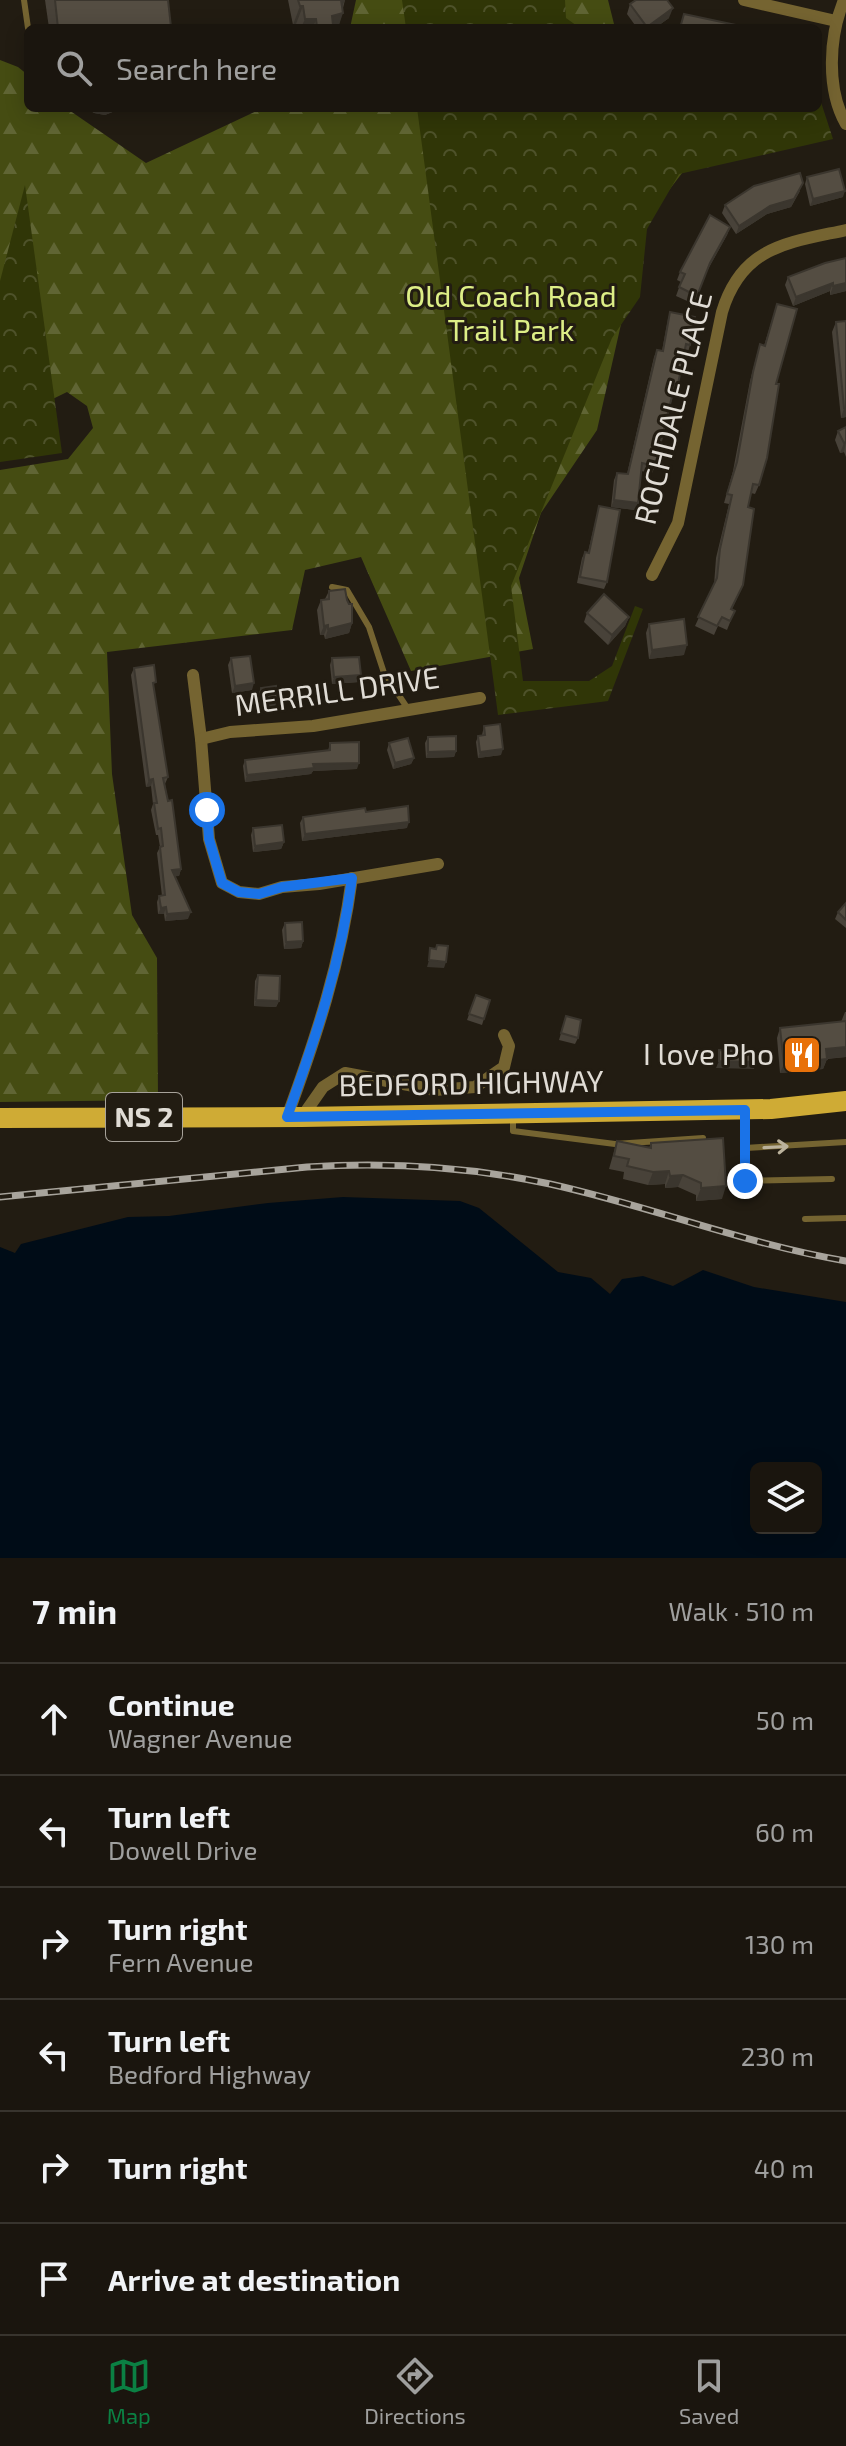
<!DOCTYPE html>
<meta charset="utf-8">
<style>
body{margin:0;font-family:"Exo 2",sans-serif;background:#27221c;color:#f1f3f6}
.controls{position:absolute;right:24px;bottom:24px;display:grid;overflow:hidden;border-radius:12px;box-shadow:0 4px 20px #0003}
.controls button{width:72px;height:72px;display:grid;place-items:center;padding:0;border:0;border-bottom:2px solid #38342e;background:#1a150e;color:#f1f3f6;font:40px sans-serif}
.stop{position:absolute;width:24px;height:24px;margin:-18px;border:6px solid #1a73e8;border-radius:50%;background:#fff}
.stop.end{background:#1a73e8;border-color:#fff;box-shadow:0 2px 8px #0008}
.list{margin:0;padding:0;list-style:none}
h2{display:flex;justify-content:space-between;align-items:center;height:104px;margin:0;padding:0 32px;font-size:34px}
h2 small{font-size:26px;font-weight:400;color:#9f9f9e}
.list li{display:grid;grid-template-columns:52px 1fr auto;gap:24px;align-items:center;box-sizing:border-box;height:112px;padding:0 32px;border-top:2px solid #38342e}
.list b{display:block;font-size:30px;white-space:nowrap}
.list p{margin:0;font-size:26px;white-space:nowrap;color:#9f9f9e}
.list em{font-size:26px;font-style:normal;color:#9f9f9e}
.icon{flex:none;width:44px;height:44px;fill:none;stroke:currentColor;stroke-width:2;stroke-linecap:round;stroke-linejoin:round}
.map{position:relative;flex:none;width:846px;height:1558px;overflow:hidden}
.search{position:absolute;background:#1a150e;box-shadow:0 4px 20px #0003;left:24px;right:24px;top:24px;height:88px;display:flex;align-items:center;gap:20px;box-sizing:border-box;padding:0 28px;border-radius:12px;color:#9f9f9e;font-size:30px}
.sheet{height:776px;background:#1a150e}
nav{display:flex;justify-content:space-around;align-items:center;box-sizing:border-box;height:112px;border-top:2px solid #38342e;background:#1a150e;font-size:22px;color:#9f9f9e}
nav a{display:grid;justify-items:center;gap:4px}
nav .on{color:#0b8043}
.map>svg:first-child{display:block}
.forest{fill:url(#forest-firs)}
.park{fill:url(#park-crowns)}
.water{fill:#000c17;fill-rule:evenodd}
.lines{fill:none;stroke-linecap:round;stroke-linejoin:round}
.lane{stroke:#756431;stroke-width:6}
.street{stroke:#756431;stroke-width:12}
.primary{stroke:#cfab35;stroke-width:20}
.rail-casing{stroke:#a8a49c;stroke-width:7}
.rail{stroke:#221c12;stroke-width:4;stroke-dasharray:12;stroke-linecap:butt}
.wall{fill:#484239}
.shaded-wall{fill:#3b362e}
.building{fill:#544d42;stroke:#3b362e;stroke-width:2}
.oneway{stroke:#bbb29c}
.route{stroke:#1a73e8;stroke-width:10}
.labels{text-anchor:middle;stroke-width:6;stroke-linejoin:round;paint-order:stroke}
.shield{fill:#221c12;stroke:#a7a29a;stroke-width:2}
.shield-label{font-size:28px;font-weight:bold;fill:#e0dcd5}
.park-label{font-size:30px;fill:#ddee86;stroke:#221c12}
.street-label{font-size:30px;fill:#e0dcd5;stroke:#221c12}
.poi-label{font-size:30px;fill:#e0dcd5;stroke:#221c12;text-anchor:end}
</style>
<div class="map">
<svg width="846" height="1558" viewBox="0 0 846 1558">
<defs>
<pattern id="forest-firs" width="22" height="20" patternUnits="userSpaceOnUse" patternTransform="scale(2)"><rect width="22" height="20" fill="#454c12"/><path d="M5 1l3.5 6h-7zM16 11l3.5 6h-7z" fill="#606534"/></pattern>
<pattern id="park-crowns" width="20" height="18" patternUnits="userSpaceOnUse" patternTransform="scale(2)"><rect width="20" height="18" fill="#303607"/><path d="M2 6a3 3 0 1 1 6 0M12 15a3 3 0 1 1 6 0" fill="none" stroke="#4e522a"/></pattern>
</defs>
<rect width="100%" height="100%" fill="#221c12"/>
<g class="forest">
<path d="M356 0H608L615 28H350Z"/>
<path d="M0 60 18 67 28 75V108H66L146 163 263 108H688L692 160 644 223 597 430 541 513 519 578 533 649 411 671 361 557 305 570 292 630 107 652 112 774 132 915 157 958 158 1100 0 1102V470L68 459 93 428 87 406 67 392 12 419 0 421Z"/>
</g>
<g class="park">
<path d="M402 0H565L566 18 580 28H406Z"/>
<path d="M818 93 833 139 679 174 647 229 640 297 612 338 511 586 523 681H589L612 666 635 606 643 609 608 701 498 715 417 108H818Z"/>
<path d="M25 185 62 453 0 462V281Z"/>
</g>
<path class="water" d="M343 1197 460 1201 479 1208 558 1272 591 1278 610 1294 622 1279 643 1276 673 1286 703 1270 754 1287 846 1302V1558H0V1247L15 1253 21 1244 128 1217 169 1216 268 1203ZM756 1468H816V1528H756Z"/>
<g class="lines">
<g class="lane">
<path d="M24 0 28 28"/>
<path d="M332 587 347 590 369 627 384 673 408 709"/>
<path d="M745 1113V1148L846 1142"/>
<path d="M513 1117V1131L615 1144 703 1138"/>
<path d="M745 1148V1181L832 1179"/>
<path d="M805 1219 846 1218"/>
</g>
<g class="street">
<path d="M744 0 836 21"/>
<path d="M844 0C829 36 826 89 846 124"/>
<path d="M652 575 678 523 722 312C742 246 787 243 846 230"/>
<path d="M193 675 201 739 209 839 222 883 239 892 259 894 282 887 319 884 438 864"/>
<path d="M201 739 230 732 313 726 480 698"/>
<path d="M287 1117C316 1038 341 962 352 878"/>
<path d="M302 1117 323 1087 345 1073 435 1090 475 1087 504 1067 509 1046 504 1035"/>
</g>
<path class="primary" d="M0 1118 302 1117 771 1109 846 1101"/>
<g class="rail-casing">
<path id="rail" d="M0 1197 307 1167C388 1162 471 1167 550 1184 650 1206 745 1244 846 1261"/>
</g>
<use href="#rail" class="rail"/>
</g>
<g class="wall">
<path d="M45 0H168L171 27V28H49Z"/>
<path d="M288 0H345L338 28H297L296 24 293 25Z"/>
<path d="M630 4 669 18 655 28H637L627 14Z"/>
<path d="M86 108H118L115 111 105 115 94 113Z"/>
<path d="M807 177 843 197 810 206 805 184Z"/>
<path d="M800 191 791 207 767 214 736 234 722 213 725 205Z"/>
<path d="M730 227 727 235 707 271 694 304 676 296 681 282 677 280 680 272Z"/>
<path d="M846 258V291L830 295V291L793 306 785 285 788 277Z"/>
<path d="M777 304 776 384 759 485 755 494 751 493 748 507 739 594 732 609 731 620 727 630 718 626 714 635 695 626 714 585 716 558 729 504 724 503 733 471 750 381 757 354 760 344 764 346Z"/>
<path d="M670 312 690 345 688 352H685L678 384 675 392 674 391 655 466 652 473 641 471 635 510 611 507 614 480 617 473 627 474 654 357 657 350 662 351 668 319Z"/>
<path d="M846 321V417L841 418 832 332 836 322Z"/>
<path d="M846 427V457L844 452 840 453 835 440 838 431Z"/>
<path d="M599 506 607 582 604 589 577 583 582 558 585 552H588Z"/>
<path d="M329 591 347 600 352 623 349 633 325 639 324 635H320L317 610 321 600 325 599Z"/>
<path d="M587 613 629 617 625 626 608 645 584 622Z"/>
<path d="M649 624 684 655 649 659 646 633Z"/>
<path d="M231 658 252 690 232 693 228 665Z"/>
<path d="M332 658 359 682 332 684 330 665Z"/>
<path d="M134 668 154 688 168 777 165 784 181 869 179 876H175L188 919 165 921 164 914H158L157 902 159 896H162L157 853 160 847 158 835H156L151 810 153 804 151 786 146 787 131 675Z"/>
<path d="M261 688 275 707 260 709 258 695Z"/>
<path d="M484 726 501 755 478 758 476 742 478 736 482 735Z"/>
<path d="M428 737 456 751 454 757 426 758 425 743Z"/>
<path d="M330 743 357 769 313 771 311 774 245 782 243 766 245 760 328 751Z"/>
<path d="M389 743 414 758 411 764 393 769 387 750Z"/>
<path d="M366 812 407 828 302 841 300 823 303 817Z"/>
<path d="M253 828 284 842 281 849 253 852 251 835Z"/>
<path d="M846 903V928L835 919 838 912Z"/>
<path d="M285 923 303 941 301 948 284 949 282 930Z"/>
<path d="M258 975 279 1001 276 1007 254 1006 255 981Z"/>
<path d="M476 995 490 1000 482 1025 467 1020Z"/>
<path d="M845 1012H846V1057L827 1059 823 1069 780 1073 777 1038 780 1028 841 1022Z"/>
<path d="M566 1016 578 1038 575 1044 559 1040Z"/>
<path d="M617 1141 649 1148 651 1143 722 1199 696 1201V1195L678 1187 665 1188V1184L648 1185 623 1179 624 1172 609 1169Z"/>
</g>
<g class="shaded-wall">
<path d="M341 0H345L339 14 343 13 338 28H317L332 16Z"/>
<path d="M300 6H303L296 24 293 25Z"/>
<path d="M673 8 669 18 655 28H647Z"/>
<path d="M305 19H316L313 28H301Z"/>
<path d="M96 108H118L115 111 105 115 94 113Z"/>
<path d="M803 183 791 207 767 214 736 234 739 226Z"/>
<path d="M845 191 843 197 810 206 813 199Z"/>
<path d="M730 227 727 235 707 271 694 304 710 263Z"/>
<path d="M833 283 830 291 793 306 796 297Z"/>
<path d="M846 283V291L830 295 833 286Z"/>
<path d="M844 408H846V417L841 418Z"/>
<path d="M846 442 844 452 840 453 844 443Z"/>
<path d="M614 500 638 503 635 510 611 507Z"/>
<path d="M629 617 625 626 608 645 612 635Z"/>
<path d="M352 623 349 633 325 639 328 629Z"/>
<path d="M328 625 324 635H320L324 626Z"/>
<path d="M687 645 684 655 649 659 652 650Z"/>
<path d="M361 675 359 682 332 684 334 677Z"/>
<path d="M254 683 252 690 232 693 235 686Z"/>
<path d="M277 700 275 707 260 709 262 702Z"/>
<path d="M503 749 501 755 478 758 480 752Z"/>
<path d="M456 751 454 757 426 758 428 752Z"/>
<path d="M414 758 411 764 393 769 395 763Z"/>
<path d="M359 763 357 769 313 771 311 774 245 782 247 775 313 764Z"/>
<path d="M153 779 151 786 146 787 149 780Z"/>
<path d="M409 822 407 828 302 841 305 834Z"/>
<path d="M284 842 281 849 253 852 255 846Z"/>
<path d="M181 869 179 876 170 877 172 870Z"/>
<path d="M166 907 164 914H158L161 908Z"/>
<path d="M191 912 188 919 165 921 167 914Z"/>
<path d="M303 941 301 948 284 949 286 942Z"/>
<path d="M429 960 446 962 444 968 427 967Z"/>
<path d="M256 1000 279 1001 276 1007 254 1006Z"/>
<path d="M846 1047V1057L822 1059 826 1049Z"/>
<path d="M827 1059 823 1069 780 1073 784 1064Z"/>
<path d="M719 1061 756 1062 754 1069 716 1068Z"/>
<path d="M669 1171 665 1184 648 1185 653 1172Z"/>
<path d="M683 1175 678 1187 665 1188 670 1176Z"/>
<path d="M726 1186 722 1199 696 1201 701 1188Z"/>
</g>
<g class="building">
<path d="M55 0H168L171 27 58 28Z"/>
<path d="M298 0H345H341L343 13 332 16 333 25 317 27 316 19H305L303 6H300Z"/>
<path d="M636 0H667L673 8 647 27 630 4Z"/>
<path d="M684 14 750 28H680Z"/>
<path d="M839 169 845 191 813 199 807 177Z"/>
<path d="M800 173 803 183 794 199 770 206 739 226 725 205 754 186Z"/>
<path d="M710 215 730 227 710 263 697 296 679 287 685 274 680 272Z"/>
<path d="M846 258V283L833 286V283L796 297 788 277 825 263Z"/>
<path d="M777 304 797 309 776 384H779L767 458 759 485 753 484 748 507 754 509 743 585 731 609 735 611 730 621 722 617 717 626 698 617 717 578 720 549 732 495 727 494 737 462 753 372 760 344 765 346Z"/>
<path d="M670 312 695 317 690 345 686 344 678 384H675L655 466 642 463 638 503 614 500 617 473 628 474 657 350 663 351Z"/>
<path d="M846 321V408H844L836 322Z"/>
<path d="M846 427V442L844 443 838 431Z"/>
<path d="M599 506 620 510 607 582 580 577 585 552 589 553Z"/>
<path d="M345 589 347 600 349 604H352V623L328 629V625L324 626 321 600 329 599V591Z"/>
<path d="M604 594 629 617 612 635 587 613Z"/>
<path d="M684 619 687 645 652 650 649 624Z"/>
<path d="M250 656 254 683 235 686 231 658Z"/>
<path d="M359 657 361 675 334 677 332 658Z"/>
<path d="M154 665 156 682 153 683 168 777 163 778 168 801 172 800 181 869 172 870 191 912 167 914 166 907 161 908 159 896 165 895 160 847 163 846 161 828 158 829 154 803H157L153 779 149 780 134 668Z"/>
<path d="M276 686 277 700 262 702 261 688Z"/>
<path d="M500 724 503 749 480 752 478 736 485 735 484 726Z"/>
<path d="M456 736V751L428 752V737Z"/>
<path d="M408 738 414 758 395 763 389 743Z"/>
<path d="M359 742V763L313 764 314 768 247 775 245 760 330 750V743Z"/>
<path d="M408 806 409 822 305 834 303 817 365 808 366 812Z"/>
<path d="M282 825 284 842 255 846 253 828Z"/>
<path d="M846 903V920L838 912Z"/>
<path d="M302 922 303 941 286 942 285 923Z"/>
<path d="M437 945 448 946 446 962 429 960 430 948 436 949Z"/>
<path d="M258 975 280 976 279 1001 256 1000Z"/>
<path d="M476 995 490 1000 484 1019 469 1014Z"/>
<path d="M566 1016 581 1020 578 1038 561 1033Z"/>
<path d="M846 1021V1047L826 1049 827 1059 784 1064 780 1028Z"/>
<path d="M719 1050 756 1051V1062L719 1061Z"/>
<path d="M723 1138 726 1186 701 1188V1183L683 1175 670 1176 669 1171 653 1172 627 1166 629 1159 614 1156 617 1141 651 1148V1143Z"/>
</g>
<defs><path id="oneway-shaft" d="M-6 0H5M1.5-3L5.5 0L1.5 3" fill="none" stroke-width="1.6" stroke-linecap="round" stroke-linejoin="round" transform="scale(2)"/></defs>
<use class="oneway" href="#oneway-shaft" transform="translate(776 1147) rotate(-3)"/>
<g class="lines">
<path class="route" d="M207 810 209 839 222 883 239 892 259 894 282 887 352 878C341 963 316 1037 287 1117L745 1110V1181"/>
</g>
<defs>
<g id="restaurant-square" transform="scale(2)"><rect x="-9" y="-9" width="18" height="18" rx="4" fill="#e8710a" stroke="#221c12"/><path d="M-5-6h1v4h1v-4h1v4h1v-4h1v5L-1.5 .5V6h-2V.5L-5-1ZM5-6V6H3V1.5H1.5Q1.5-4 5-6Z" fill="#fff"/></g>
</defs>
<g fill-rule="evenodd">
<use href="#restaurant-square" x="802" y="1055"/>
</g>
<g class="labels">
<rect class="shield" x="106" y="1093" width="76" height="48" rx="6"/>
<g class="shield-label">
<text x="144" y="1127">NS 2</text>
</g>
<g class="park-label">
<text x="511" y="307">Old Coach Road<tspan x="511" dy="34">Trail Park</tspan></text>
</g>
<g class="street-label">
<text transform="translate(674 408) rotate(-76)" y="10">ROCHDALE PLACE</text>
<text transform="translate(337 692) rotate(-8)" y="10">MERRILL DRIVE</text>
<text transform="translate(471 1084) rotate(-1)" y="10">BEDFORD HIGHWAY</text>
</g>
<g class="poi-label">
<text x="774" y="1065">I love Pho</text>
</g>
</g>
</svg>
<div class="controls">
<button><svg class="icon" aria-label="layers" viewBox="0 0 24 24"><path d="M12 4l9 5-9 5-9-5zM3 14l9 5 9-5"/></svg></button>
</div>
<div class="stop" style="left:207px;top:810px"></div>
<div class="stop end" style="left:745px;top:1181px"></div>
<div class="search"><svg class="icon" aria-label="search" viewBox="0 0 24 24"><circle cx="10" cy="10" r="6"/><path d="M15 15l6 6"/></svg>Search here</div>
</div>
<section class="sheet">
<h2>7 min<small>Walk · 510 m</small></h2>
<ul class="list">
<li><svg class="icon" aria-label="ahead" viewBox="0 0 24 24"><path d="M12 20V5M6 11l6-6 6 6"/></svg><div><b>Continue</b><p>Wagner Avenue</p></div><em>50 m</em></li>
<li><svg class="icon" aria-label="left" viewBox="0 0 24 24"><path d="M17 20v-9H6M10 6l-5 5 5 5"/></svg><div><b>Turn left</b><p>Dowell Drive</p></div><em>60 m</em></li>
<li><svg class="icon" aria-label="right" viewBox="0 0 24 24"><path d="M7 20v-9h11M14 6l5 5-5 5"/></svg><div><b>Turn right</b><p>Fern Avenue</p></div><em>130 m</em></li>
<li><svg class="icon" aria-label="left" viewBox="0 0 24 24"><path d="M17 20v-9H6M10 6l-5 5 5 5"/></svg><div><b>Turn left</b><p>Bedford Highway</p></div><em>230 m</em></li>
<li><svg class="icon" aria-label="right" viewBox="0 0 24 24"><path d="M7 20v-9h11M14 6l5 5-5 5"/></svg><div><b>Turn right</b></div><em>40 m</em></li>
<li><svg class="icon" aria-label="arrive" viewBox="0 0 24 24"><path d="M6 21V4h12l-3 4 3 4H6"/></svg><div><b>Arrive at destination</b></div></li>
</ul>
</section>
<nav>
<a class="on"><svg class="icon" aria-label="map" viewBox="0 0 24 24"><path d="M3 6l6-2 6 2 6-2v14l-6 2-6-2-6 2zM9 4v14M15 6v14"/></svg>Map</a>
<a><svg class="icon" aria-label="directions" viewBox="0 0 24 24"><path d="M12 3l9 9-9 9-9-9zM9 14v-3h6M13 9l2 2-2 2"/></svg>Directions</a>
<a><svg class="icon" aria-label="saved" viewBox="0 0 24 24"><path d="M7 4h10v16l-5-4-5 4z"/></svg>Saved</a>
</nav>
